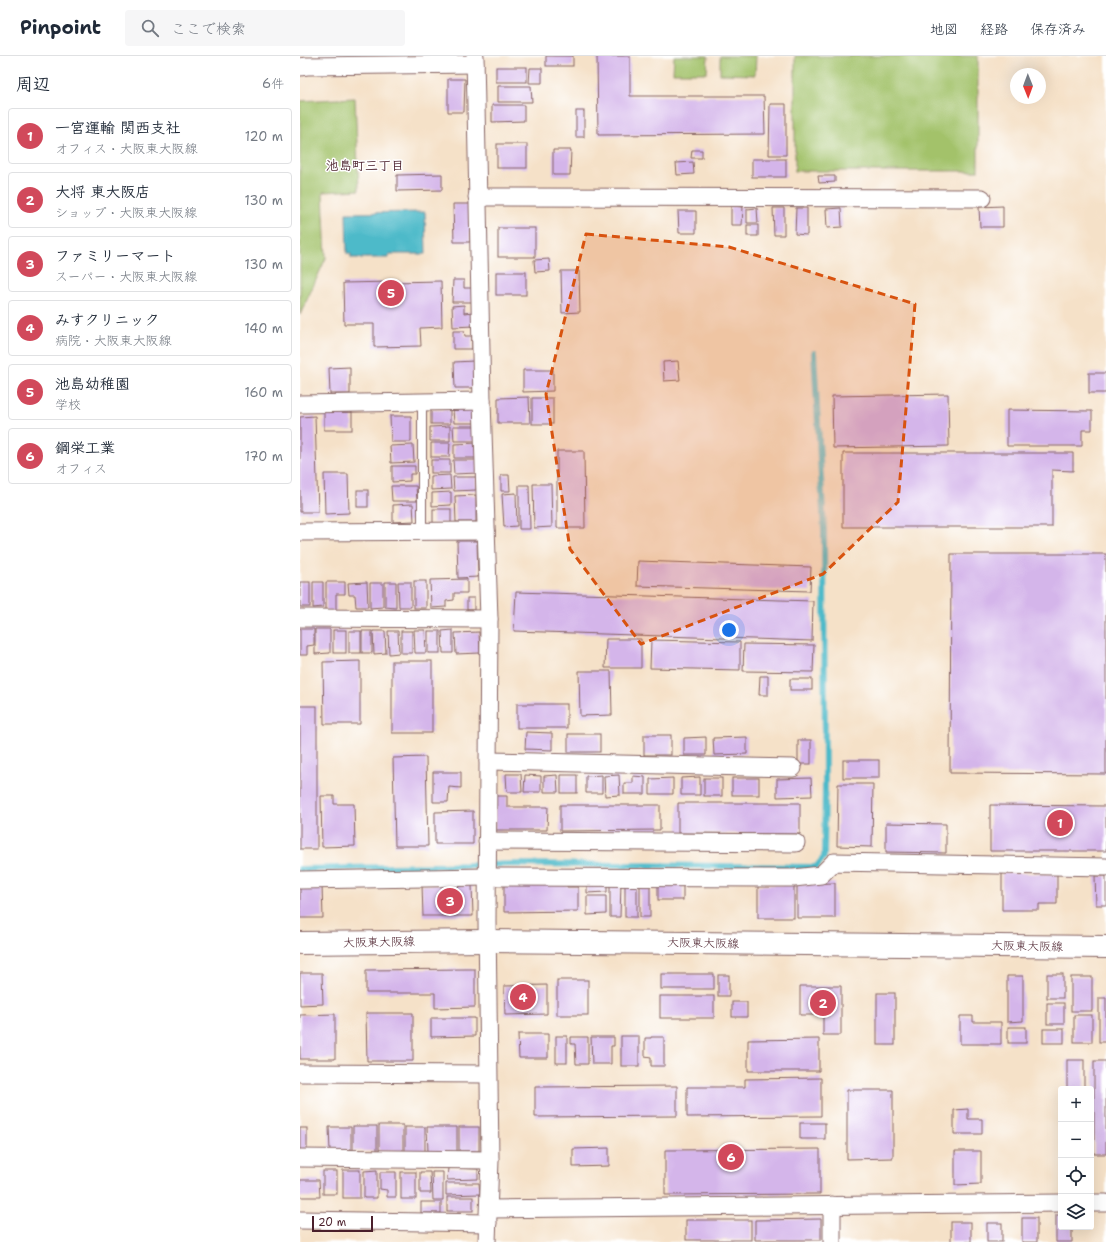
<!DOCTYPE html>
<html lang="ja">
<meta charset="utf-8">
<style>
body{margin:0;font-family:"Shantell Sans","Klee One",sans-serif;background:#f6f6f7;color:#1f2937}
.controls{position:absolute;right:12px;bottom:12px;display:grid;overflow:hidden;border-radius:4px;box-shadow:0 4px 16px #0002}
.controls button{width:36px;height:36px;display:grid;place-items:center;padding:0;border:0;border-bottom:1px solid #e0e1e3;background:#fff;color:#1f2937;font:20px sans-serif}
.compass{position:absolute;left:710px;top:12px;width:36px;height:36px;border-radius:50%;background:#fff;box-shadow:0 4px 16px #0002;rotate:179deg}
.scale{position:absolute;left:12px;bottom:10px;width:61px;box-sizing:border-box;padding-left:4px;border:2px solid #4a1f2b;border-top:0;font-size:11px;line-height:14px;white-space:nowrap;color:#4a1f2b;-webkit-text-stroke:3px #fff;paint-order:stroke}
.you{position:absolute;left:429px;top:574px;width:14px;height:14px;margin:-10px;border:3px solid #fff;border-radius:50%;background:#1a73e8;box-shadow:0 0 0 6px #1a73e833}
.badge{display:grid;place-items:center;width:26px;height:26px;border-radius:50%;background:#d1495b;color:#fff;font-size:13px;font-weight:700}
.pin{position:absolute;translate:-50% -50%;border:2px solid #fff;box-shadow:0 1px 4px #0006}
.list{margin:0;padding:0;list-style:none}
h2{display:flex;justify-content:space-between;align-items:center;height:52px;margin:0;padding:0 16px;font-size:17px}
h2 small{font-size:13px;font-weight:400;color:#747a83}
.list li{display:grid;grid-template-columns:26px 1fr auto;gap:12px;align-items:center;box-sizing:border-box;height:56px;margin:0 8px 8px;padding:0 8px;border:1px solid #e0e1e3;border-radius:4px}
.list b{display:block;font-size:15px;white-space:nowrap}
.list p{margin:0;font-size:13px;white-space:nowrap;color:#747a83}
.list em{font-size:13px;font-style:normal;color:#747a83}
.icon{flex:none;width:22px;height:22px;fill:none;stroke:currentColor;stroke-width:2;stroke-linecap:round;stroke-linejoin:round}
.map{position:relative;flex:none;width:806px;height:1186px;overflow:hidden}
header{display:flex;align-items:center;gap:24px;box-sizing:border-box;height:56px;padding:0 20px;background:#fff;border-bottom:1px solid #e0e1e3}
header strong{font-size:19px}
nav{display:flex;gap:22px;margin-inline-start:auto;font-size:14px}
.search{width:280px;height:36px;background:#f6f6f7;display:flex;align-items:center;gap:10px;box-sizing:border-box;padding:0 14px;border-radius:4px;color:#747a83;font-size:15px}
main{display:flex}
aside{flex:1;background:#fff}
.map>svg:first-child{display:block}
.green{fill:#a3c26a;stroke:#76704a}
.water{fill:#4ebac9;stroke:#4c6c7a}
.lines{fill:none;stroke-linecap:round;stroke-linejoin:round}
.stream{stroke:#4ebac9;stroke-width:6}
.building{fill:#d4b5ea}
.lane-casing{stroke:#866362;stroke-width:10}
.street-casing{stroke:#866362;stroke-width:19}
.primary-casing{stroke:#866362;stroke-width:24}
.lane{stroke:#fff;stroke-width:8}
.street{stroke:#fff;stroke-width:17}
.primary{stroke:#fff;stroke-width:22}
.marked{fill:#d8530f;fill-opacity:0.2;stroke:#d8530f;stroke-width:3;stroke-dasharray:8 5;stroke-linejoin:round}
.labels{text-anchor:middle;stroke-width:3;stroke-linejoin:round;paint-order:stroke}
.street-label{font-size:12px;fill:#4a1f2b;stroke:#fff}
.neighbourhood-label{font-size:13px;font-weight:bold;fill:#4a1f2b;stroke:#fff}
</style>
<header>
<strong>Pinpoint</strong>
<div class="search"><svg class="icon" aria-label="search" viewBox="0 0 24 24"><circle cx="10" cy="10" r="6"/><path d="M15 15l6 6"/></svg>ここで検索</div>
<nav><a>地図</a><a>経路</a><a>保存済み</a></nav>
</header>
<main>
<aside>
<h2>周辺<small>6件</small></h2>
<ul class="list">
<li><span class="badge">1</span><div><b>一宮運輸 関西支社</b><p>オフィス · 大阪東大阪線</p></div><em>120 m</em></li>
<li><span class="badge">2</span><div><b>大将 東大阪店</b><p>ショップ · 大阪東大阪線</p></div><em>130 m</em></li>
<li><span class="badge">3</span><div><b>ファミリーマート</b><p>スーパー · 大阪東大阪線</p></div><em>130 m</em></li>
<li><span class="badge">4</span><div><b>みすクリニック</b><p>病院 · 大阪東大阪線</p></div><em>140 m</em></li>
<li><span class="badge">5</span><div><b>池島幼稚園</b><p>学校</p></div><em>160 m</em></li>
<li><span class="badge">6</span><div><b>鋼栄工業</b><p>オフィス</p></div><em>170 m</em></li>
</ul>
</aside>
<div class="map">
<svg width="806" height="1186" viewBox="0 0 806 1186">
<rect width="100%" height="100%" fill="#fff"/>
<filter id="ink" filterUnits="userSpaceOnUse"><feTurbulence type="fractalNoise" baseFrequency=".025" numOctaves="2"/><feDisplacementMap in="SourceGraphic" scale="8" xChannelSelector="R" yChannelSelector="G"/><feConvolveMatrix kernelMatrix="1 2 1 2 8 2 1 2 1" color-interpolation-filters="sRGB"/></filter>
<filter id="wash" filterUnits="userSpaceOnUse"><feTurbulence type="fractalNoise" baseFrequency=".012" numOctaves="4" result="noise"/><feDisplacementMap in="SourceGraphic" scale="16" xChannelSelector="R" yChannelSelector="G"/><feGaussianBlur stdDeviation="0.9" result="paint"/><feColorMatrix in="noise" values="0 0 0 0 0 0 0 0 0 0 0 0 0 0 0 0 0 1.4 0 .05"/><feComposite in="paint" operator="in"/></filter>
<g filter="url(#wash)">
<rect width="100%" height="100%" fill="#f5e1c8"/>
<g class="green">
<path d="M374 0H408L407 17H373Z"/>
<path d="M420 0H456L455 19 420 18Z"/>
<rect x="495" y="0" width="183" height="115"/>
<path d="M55 42 59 134 23 136 26 202 0 259V45Z"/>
</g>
<path class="water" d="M125 156 126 198H89V202H51V198H47L46 157Z"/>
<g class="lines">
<path class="stream" d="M0 813 224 808 516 811 524 801 525 727 524 474 514 297"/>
</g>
<g id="blocks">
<g class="building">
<rect x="246" y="0" width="27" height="10"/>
<path d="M297 0H330V40H464L465 78 298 79Z"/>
<rect x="196" y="11" width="31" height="15"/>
<path d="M230 12H242V27H229Z"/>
<path d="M148 23H165L164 56H148Z"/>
<path d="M198 30H231L232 46H198Z"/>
<path d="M470 48H486V99H469Z"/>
<path d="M192 49H224V65L192 66Z"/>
<rect x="276" y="55" width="8" height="26"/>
<rect x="197" y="88" width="30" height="24"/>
<path d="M253 94H271L270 119H253Z"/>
<path d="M392 94H402V102H391Z"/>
<rect x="452" y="103" width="34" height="18"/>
<path d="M393 106 394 118 377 119 376 107Z"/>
<path d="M142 118V134L97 135V119Z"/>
<path d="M518 120H535V126L519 127Z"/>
<path d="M153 148H170V186H154Z"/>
<path d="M431 150 443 151 442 169H431Z"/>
<path d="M703 150V171H680L679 151Z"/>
<path d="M457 152 458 167H447V153Z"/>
<path d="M473 152H484V179H474Z"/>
<path d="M496 152H507V179L495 178Z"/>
<path d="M541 152 542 171 527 172 526 153Z"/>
<path d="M378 155H396V177H379Z"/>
<rect x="447" y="169" width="11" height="11"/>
<rect x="198" y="172" width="37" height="29"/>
<path d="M249 203 250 215 235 216 234 204Z"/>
<path d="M261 215H279L280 256 262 257Z"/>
<rect x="196" y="216" width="30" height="23"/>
<path d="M153 224H164V232H173L172 246H152Z"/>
<path d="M141 225 142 271 120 272 121 290 74 291V268H44L43 227Z"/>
<path d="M164 249V257L173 256V270L153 271 152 250Z"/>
<path d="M153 275H164L165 280H172V293H153Z"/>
<path d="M174 305 175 332H155L154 306Z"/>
<path d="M378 305 380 324 364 325 363 306Z"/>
<path d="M50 311V338H30L29 312Z"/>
<path d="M223 314H253V335L223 336Z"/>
<rect x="789" y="317" width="17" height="20"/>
<path d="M648 338 649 390 533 392 532 340Z"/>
<path d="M229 341 230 367H198V342Z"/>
<rect x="232" y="342" width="21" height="26"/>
<path d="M177 352V367H154L153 353Z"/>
<rect x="131" y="354" width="19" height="14"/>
<path d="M707 354 792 355V374H782V390H707Z"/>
<rect x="24" y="356" width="28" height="18"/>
<path d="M15 360 18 456H0V361Z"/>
<path d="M90 360H111V386H91Z"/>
<path d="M150 370V385H130V371Z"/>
<path d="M153 370H176L177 385H154Z"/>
<path d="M131 387H150L149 401H131Z"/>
<path d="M177 387V402H154V388Z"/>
<path d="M113 389 114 406 91 407 90 390Z"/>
<path d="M257 395H284L285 472H257Z"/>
<path d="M543 397H773V415L752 414V471H543Z"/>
<rect x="131" y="404" width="19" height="13"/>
<path d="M153 404H178V417L154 418Z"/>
<path d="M92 410H115V418H110V425L92 426Z"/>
<path d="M24 418H48L49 457 25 458Z"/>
<path d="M150 419 151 433 131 434V420Z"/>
<path d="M201 419H209L210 435H201Z"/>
<path d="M153 421H176V434L154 435Z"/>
<path d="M233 428H251L252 471 234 472Z"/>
<path d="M219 429H229L230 473H219Z"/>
<path d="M91 430H116L117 445H92Z"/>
<rect x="57" y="434" width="11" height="17"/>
<path d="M151 436V449L132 450V437Z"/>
<path d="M216 437 217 470 204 471 202 438Z"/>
<path d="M176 439V466H156L155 440Z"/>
<path d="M113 448 114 465 93 466V449Z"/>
<rect x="133" y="453" width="18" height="14"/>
<path d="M157 485H177L178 521 158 522Z"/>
<path d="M651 498H806V718L650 717Z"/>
<path d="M338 505 511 511 510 535 337 530Z"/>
<path d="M167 523V537H154V544L146 545V551L131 552 130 524Z"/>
<rect x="114" y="525" width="12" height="27"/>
<rect x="0" y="526" width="10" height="25"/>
<path d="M13 526H23V551L13 552Z"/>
<path d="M26 526H45V538H36V555H26Z"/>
<path d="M67 526 68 551H56L55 539H49L48 527Z"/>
<path d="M85 526H96V552L85 551Z"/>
<path d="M98 526H111V551H99Z"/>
<path d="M70 527H83V551L70 552Z"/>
<path d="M216 536 513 545 512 585 214 575Z"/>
<rect x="167" y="542" width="7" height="12"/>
<path d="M0 573H14V589L7 590V599H0Z"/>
<path d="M15 573H30V597L15 598Z"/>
<rect x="33" y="574" width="13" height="23"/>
<path d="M114 574H125L126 597H115Z"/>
<path d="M153 574V597H143L142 575Z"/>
<rect x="49" y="575" width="12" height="22"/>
<rect x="62" y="575" width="10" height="22"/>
<path d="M73 575H85L86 597 74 598Z"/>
<path d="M88 575H98L99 597 89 598Z"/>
<rect x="101" y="575" width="11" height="22"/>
<rect x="128" y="575" width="12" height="22"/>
<path d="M179 576 180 597 156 598 155 577Z"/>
<path d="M306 583H341V612H305Z"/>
<path d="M351 584 440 586V614L350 612Z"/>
<path d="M444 588 514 589 513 616 443 615Z"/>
<path d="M60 605V668H24L23 606Z"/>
<rect x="92" y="605" width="40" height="72"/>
<path d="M279 615H311L312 659 280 660Z"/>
<path d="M460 620H468V639H459Z"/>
<rect x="490" y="623" width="22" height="11"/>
<rect x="217" y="648" width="50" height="24"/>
<rect x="0" y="650" width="17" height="143"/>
<path d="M226 676 252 677V694L225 693Z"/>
<rect x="268" y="678" width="32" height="18"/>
<rect x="344" y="679" width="27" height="20"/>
<path d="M406 681V699H384V682Z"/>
<path d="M447 681V698L414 699 413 682Z"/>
<rect x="498" y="684" width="13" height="24"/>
<path d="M126 701 128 790H95L93 702Z"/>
<rect x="543" y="704" width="36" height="18"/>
<path d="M133 716H161V732L149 731 148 746H133Z"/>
<path d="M206 718H221L222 736H207Z"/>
<path d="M225 719 241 720V736H224Z"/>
<path d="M257 719 258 736H244V720Z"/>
<rect x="261" y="719" width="16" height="18"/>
<path d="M302 719V737H286V720Z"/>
<path d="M319 719 320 739 305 740 304 720Z"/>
<path d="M333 720 345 721V738H324V727H333Z"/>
<path d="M400 721V739H381V722Z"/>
<path d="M373 722V738H350V723Z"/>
<rect x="404" y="722" width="18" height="18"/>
<rect x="432" y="722" width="27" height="17"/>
<path d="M511 722 512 740 477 741V723Z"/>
<path d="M538 728H573L572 791 537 790Z"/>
<path d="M21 740H34V748H54L55 790 22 791Z"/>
<path d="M195 740H207V751H248L247 774H195Z"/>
<path d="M378 747H500V778L378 777Z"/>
<path d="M260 749H360V774L260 775Z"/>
<path d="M690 749 806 750V795H690Z"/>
<path d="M173 755V788H135V756Z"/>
<path d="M586 767 646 768V797L586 796Z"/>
<path d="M702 817 757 818V848H739V854H702Z"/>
<path d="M795 820H806V849H796Z"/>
<path d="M204 826H268L267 831H278V855L204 856Z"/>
<path d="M307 826V836L287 837V827Z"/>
<path d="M310 827H321L320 861H310Z"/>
<rect x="340" y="827" width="10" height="34"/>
<path d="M535 827V862H497V828Z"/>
<rect x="358" y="828" width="25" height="16"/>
<path d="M0 829H22L23 862H0Z"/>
<path d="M122 829H172L173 860H123Z"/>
<rect x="325" y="829" width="12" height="32"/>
<rect x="458" y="829" width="36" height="33"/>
<path d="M287 840H306V858L287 859Z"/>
<path d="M166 913H175V951L135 952V937H66V914Z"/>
<path d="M0 917H22L23 948 0 949Z"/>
<rect x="361" y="918" width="53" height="15"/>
<rect x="747" y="918" width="16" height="24"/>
<rect x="418" y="919" width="11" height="21"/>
<path d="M707 920H723V965L707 966Z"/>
<rect x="771" y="921" width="21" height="34"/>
<rect x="257" y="924" width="31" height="35"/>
<path d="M247 929V958L205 959 204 930Z"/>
<path d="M500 930H541V979H523V959H500Z"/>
<rect x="577" y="937" width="18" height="52"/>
<rect x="360" y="940" width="54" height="22"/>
<rect x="799" y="942" width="7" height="44"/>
<rect x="432" y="946" width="15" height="15"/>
<rect x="747" y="947" width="17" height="21"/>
<path d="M66 957H113V1005H67Z"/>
<path d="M35 958V1003H0V959Z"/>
<rect x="774" y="959" width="18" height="27"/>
<path d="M660 960H673V966H701V988H660Z"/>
<path d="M131 962H175V980L131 981Z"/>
<rect x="708" y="971" width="18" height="16"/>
<rect x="743" y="973" width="21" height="14"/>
<path d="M218 978H248V1002H219Z"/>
<rect x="256" y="980" width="11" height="27"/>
<rect x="321" y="980" width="18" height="30"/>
<path d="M271 981H288V1008H276L275 988H271Z"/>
<path d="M291 981H314V990H311V1008H292Z"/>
<path d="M351 981H364V1010H351V1001L345 1000V982H351Z"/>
<path d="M519 983V1015H448V984Z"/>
<rect x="767" y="1004" width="17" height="29"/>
<rect x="794" y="1005" width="12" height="93"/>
<path d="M521 1022V1060L387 1061V1031H445V1023Z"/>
<path d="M377 1030V1060L235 1061V1031Z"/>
<path d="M547 1034H593V1102L547 1103Z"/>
<path d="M668 1053V1063H682V1078H654V1054Z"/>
<rect x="500" y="1067" width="25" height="16"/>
<rect x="79" y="1069" width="24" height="26"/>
<rect x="53" y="1070" width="24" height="25"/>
<path d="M29 1071H51V1095H30Z"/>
<rect x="105" y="1071" width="20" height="24"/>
<path d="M127 1071H157V1096H128Z"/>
<rect x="159" y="1071" width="20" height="24"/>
<rect x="0" y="1072" width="7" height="24"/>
<path d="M309 1092V1110L273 1111V1093Z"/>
<path d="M520 1093V1138L365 1139V1094Z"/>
<path d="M655 1095H681V1128L655 1129Z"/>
<path d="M148 1112 178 1113V1123L147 1124Z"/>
<rect x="43" y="1114" width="17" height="28"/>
<path d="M77 1114V1142H64V1115Z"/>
<rect x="23" y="1115" width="14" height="23"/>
<path d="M80 1116H96V1141H87V1134L80 1133Z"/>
<rect x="101" y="1116" width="15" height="27"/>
<path d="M120 1116H130L131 1137H120Z"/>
<path d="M132 1116H143V1144H133Z"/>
<path d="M0 1124H19L20 1141H0Z"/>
<path d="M146 1127H179L180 1138 146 1139Z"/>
<rect x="147" y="1141" width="26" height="14"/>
<rect x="121" y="1146" width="20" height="11"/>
<path d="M756 1159H761V1171H772V1186H756Z"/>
<rect x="722" y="1162" width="15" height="24"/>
<path d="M521 1163V1184H455V1164Z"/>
<rect x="386" y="1164" width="65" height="20"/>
<rect x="651" y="1166" width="20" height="20"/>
<rect x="687" y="1167" width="15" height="19"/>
</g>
</g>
</g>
<g filter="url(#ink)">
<use href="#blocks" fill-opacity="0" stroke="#866362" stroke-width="1"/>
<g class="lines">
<g class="lane-casing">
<path id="lane" d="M122 346V475"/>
</g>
<g class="street-casing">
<g id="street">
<path d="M175 0 182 345 189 563 187 865 190 1104 187 1186"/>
<path d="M0 11 7 10 175 8"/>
<path d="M177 141 682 142"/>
<path d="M0 348 182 345"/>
<path d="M0 476 186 475"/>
<path d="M0 562 189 563"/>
<path d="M188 705 493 712"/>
<path d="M187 785 496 787"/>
<path d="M0 824 187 821 494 822 521 819 534 806 806 811"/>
<path d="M0 1017 188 1018"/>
<path d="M0 1102 190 1104"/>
<path d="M791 1147H806"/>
<path d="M189 1153 761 1147"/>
<path d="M0 1164 188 1167"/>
<path d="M532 1186V1149"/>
</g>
</g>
<g class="primary-casing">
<path id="primary" d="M0 887 187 885 806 891"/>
</g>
<use href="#lane" class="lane"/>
<use href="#street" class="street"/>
<use href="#primary" class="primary"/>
</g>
</g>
<path class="marked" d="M286 178 429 191 615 248 598 446 523 518 341 588 270 493 246 338Z"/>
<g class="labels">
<g class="street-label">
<text transform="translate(79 886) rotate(-1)" y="4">大阪東大阪線</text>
<text transform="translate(403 887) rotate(1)" y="4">大阪東大阪線</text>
<text transform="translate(727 890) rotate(1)" y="4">大阪東大阪線</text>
</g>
<g class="neighbourhood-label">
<text x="65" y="114">池島町三丁目</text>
</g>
</g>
</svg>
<div class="controls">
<button>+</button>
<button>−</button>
<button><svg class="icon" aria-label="locate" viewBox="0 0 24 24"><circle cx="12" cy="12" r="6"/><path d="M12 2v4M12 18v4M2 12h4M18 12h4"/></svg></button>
<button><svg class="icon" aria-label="layers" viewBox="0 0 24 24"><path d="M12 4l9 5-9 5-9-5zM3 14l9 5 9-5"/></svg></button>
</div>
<svg class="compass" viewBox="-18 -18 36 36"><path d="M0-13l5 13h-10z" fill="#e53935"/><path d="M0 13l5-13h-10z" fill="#747a83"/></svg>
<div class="scale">20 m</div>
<div class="you"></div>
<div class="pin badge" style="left:760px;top:767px">1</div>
<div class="pin badge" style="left:523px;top:947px">2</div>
<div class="pin badge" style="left:150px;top:845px">3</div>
<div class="pin badge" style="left:223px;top:941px">4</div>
<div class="pin badge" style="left:91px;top:237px">5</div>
<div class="pin badge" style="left:431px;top:1101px">6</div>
</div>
</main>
